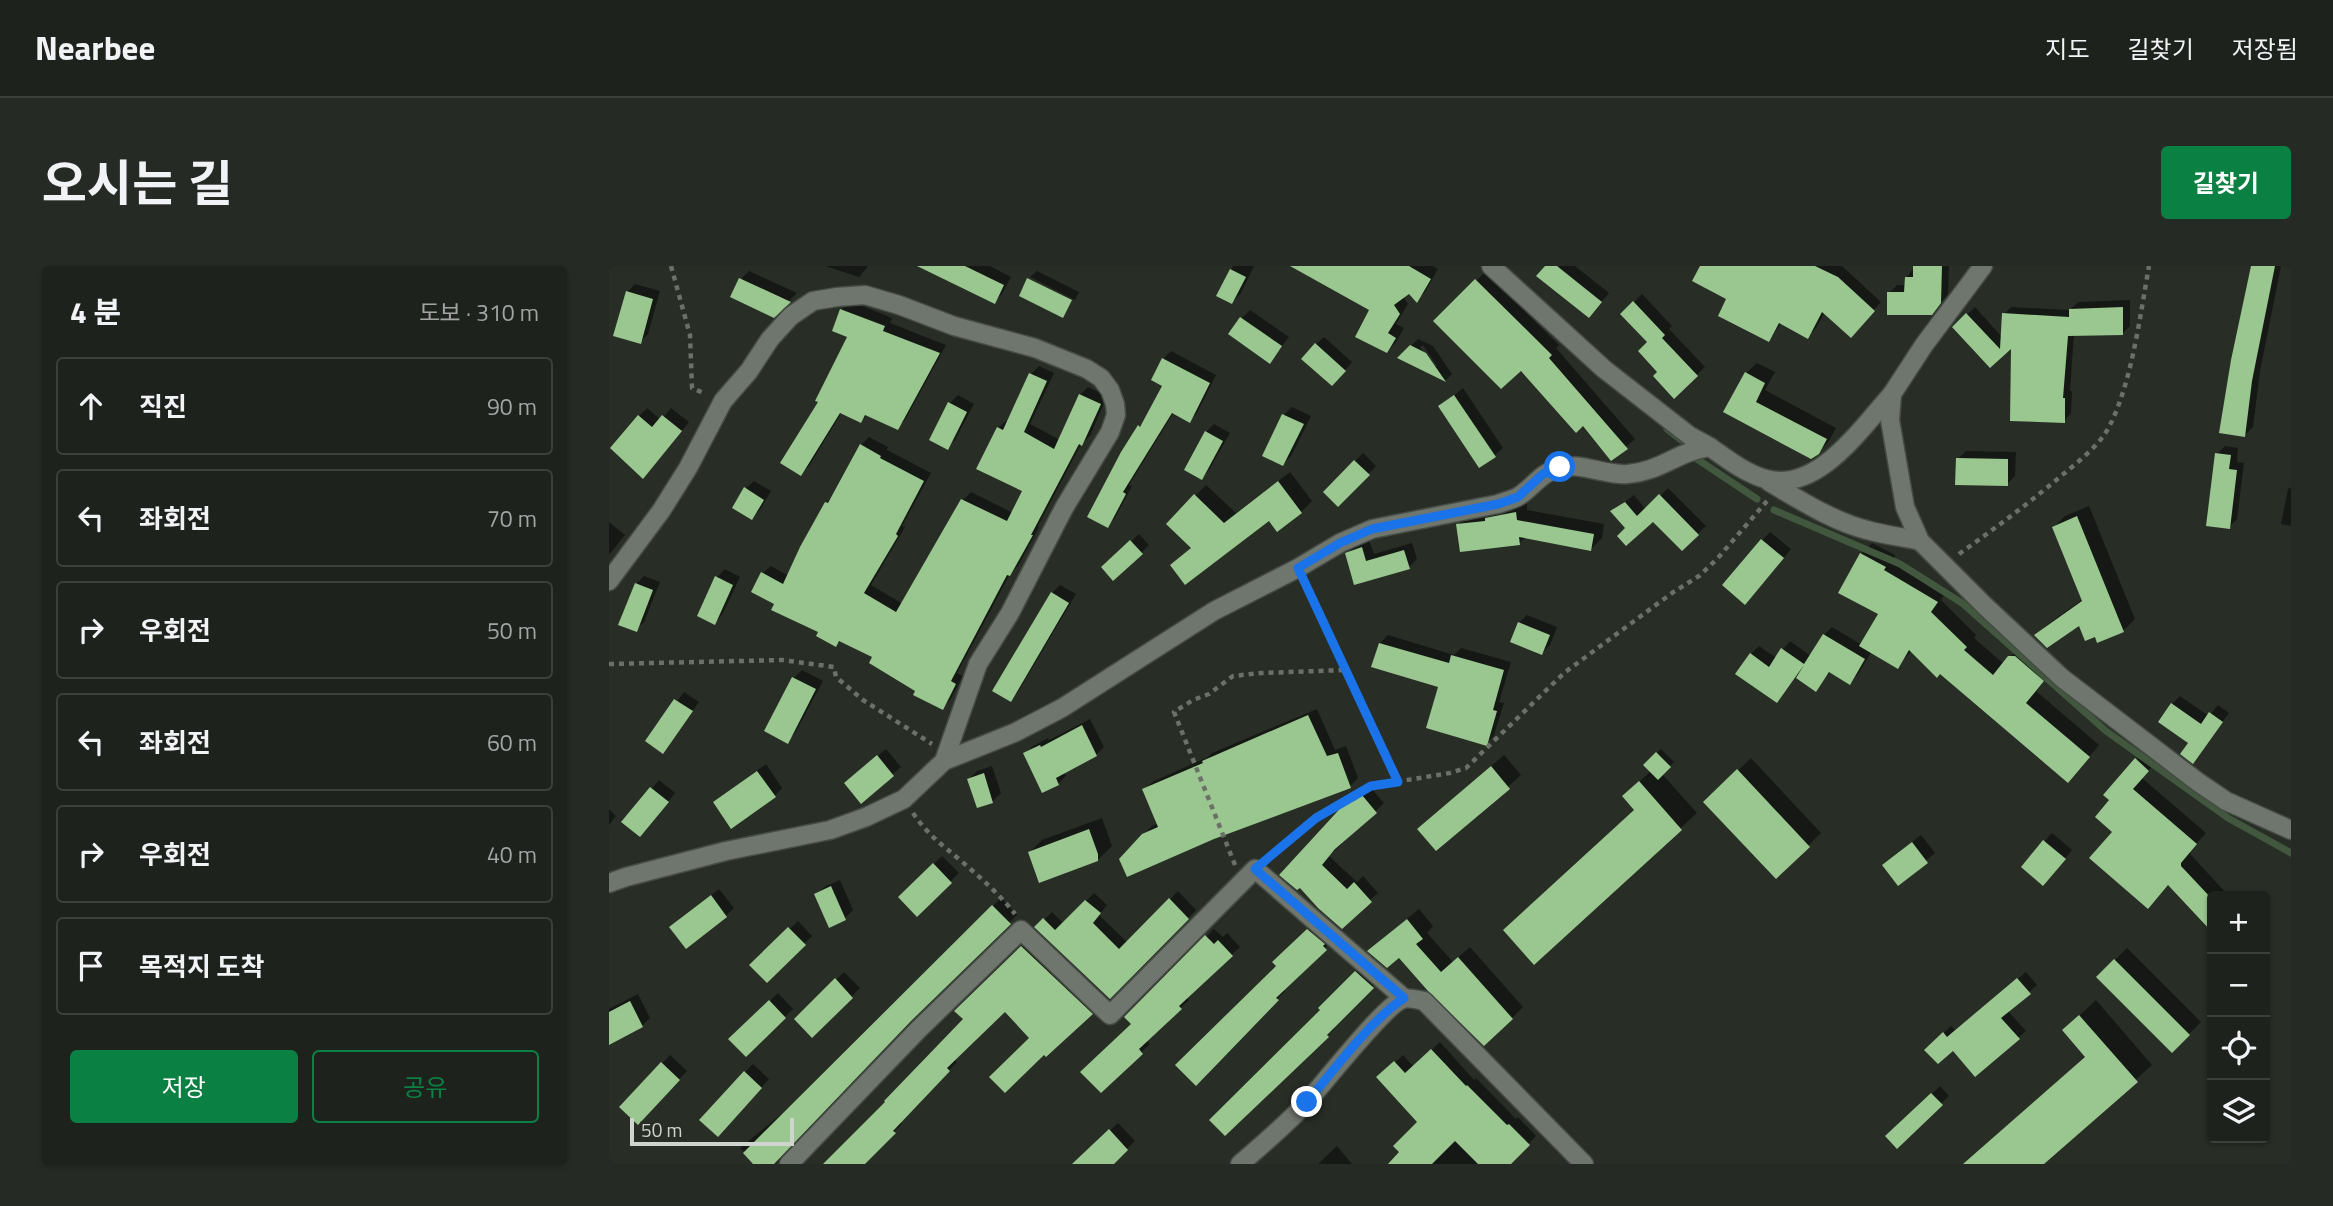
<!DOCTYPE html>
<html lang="ko">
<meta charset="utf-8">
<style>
body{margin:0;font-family:"Titillium Web","Noto Sans KR",sans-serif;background:#262a25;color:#f1f3f6}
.controls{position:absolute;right:21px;bottom:21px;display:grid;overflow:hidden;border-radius:7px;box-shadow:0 2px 5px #0004}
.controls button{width:63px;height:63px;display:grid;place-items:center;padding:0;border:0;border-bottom:2px solid #3c3f3b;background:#1e221c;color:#f1f3f6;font:35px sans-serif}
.scale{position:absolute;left:21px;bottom:18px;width:164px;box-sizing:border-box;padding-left:7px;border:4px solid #d0d4cf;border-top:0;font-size:19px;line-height:24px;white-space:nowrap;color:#d0d4cf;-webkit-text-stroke:5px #282e26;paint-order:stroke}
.stop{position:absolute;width:21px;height:21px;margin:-16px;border:5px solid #1a73e8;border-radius:50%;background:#fff}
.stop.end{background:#1a73e8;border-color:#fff;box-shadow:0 2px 7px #0008}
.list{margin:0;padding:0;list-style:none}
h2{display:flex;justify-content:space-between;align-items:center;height:91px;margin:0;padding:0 28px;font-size:30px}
h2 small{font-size:23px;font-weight:400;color:#a1a4a3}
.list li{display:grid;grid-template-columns:46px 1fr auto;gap:21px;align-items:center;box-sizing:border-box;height:98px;margin:0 14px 14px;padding:0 14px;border:2px solid #3c3f3b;border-radius:7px}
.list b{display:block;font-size:26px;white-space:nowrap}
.list em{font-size:23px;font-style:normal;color:#a1a4a3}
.actions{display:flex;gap:14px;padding:21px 28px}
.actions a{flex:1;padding:16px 0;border:2px solid #0b8043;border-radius:7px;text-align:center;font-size:24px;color:#0b8043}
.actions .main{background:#0b8043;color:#fff}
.icon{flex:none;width:38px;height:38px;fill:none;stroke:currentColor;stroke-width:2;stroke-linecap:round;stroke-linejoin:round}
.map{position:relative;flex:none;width:1682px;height:898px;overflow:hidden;border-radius:7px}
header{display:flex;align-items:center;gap:42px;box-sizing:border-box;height:98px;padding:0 35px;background:#1e221c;border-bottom:2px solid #3c3f3b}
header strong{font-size:33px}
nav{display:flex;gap:38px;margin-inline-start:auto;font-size:24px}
.intro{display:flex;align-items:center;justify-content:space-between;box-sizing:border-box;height:168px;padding:0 42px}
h1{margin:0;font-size:49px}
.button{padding:18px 32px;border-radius:7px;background:#0b8043;color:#fff;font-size:24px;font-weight:700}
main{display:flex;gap:42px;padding:0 42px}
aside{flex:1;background:#1e221c;border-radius:7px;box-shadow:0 2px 5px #0004}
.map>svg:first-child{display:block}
.shadow{fill:#0007;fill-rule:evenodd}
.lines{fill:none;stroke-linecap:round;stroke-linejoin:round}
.stream{stroke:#41573e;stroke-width:7}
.building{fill:#9ac78f}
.minor-casing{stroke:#464b45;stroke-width:21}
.tertiary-casing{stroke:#464b45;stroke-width:21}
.path{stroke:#6b7069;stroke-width:4.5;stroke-dasharray:5 5;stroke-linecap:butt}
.minor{stroke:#6f766d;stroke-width:18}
.tertiary{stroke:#6f766d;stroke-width:18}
.route{stroke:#1a73e8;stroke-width:9}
</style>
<header>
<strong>Nearbee</strong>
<nav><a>지도</a><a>길찾기</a><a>저장됨</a></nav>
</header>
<div class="intro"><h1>오시는 길</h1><a class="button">길찾기</a></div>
<main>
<aside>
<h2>4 분<small>도보 · 310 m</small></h2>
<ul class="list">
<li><svg class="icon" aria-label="ahead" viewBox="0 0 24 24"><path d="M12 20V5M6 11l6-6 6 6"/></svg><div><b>직진</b></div><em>90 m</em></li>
<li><svg class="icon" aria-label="left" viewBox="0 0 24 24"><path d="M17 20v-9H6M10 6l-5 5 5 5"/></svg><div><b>좌회전</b></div><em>70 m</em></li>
<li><svg class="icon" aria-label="right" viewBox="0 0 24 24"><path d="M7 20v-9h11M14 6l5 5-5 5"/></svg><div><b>우회전</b></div><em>50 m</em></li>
<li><svg class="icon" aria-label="left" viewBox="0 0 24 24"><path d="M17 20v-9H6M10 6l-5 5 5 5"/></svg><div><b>좌회전</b></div><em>60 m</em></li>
<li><svg class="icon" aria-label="right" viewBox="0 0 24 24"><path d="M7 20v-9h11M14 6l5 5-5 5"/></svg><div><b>우회전</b></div><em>40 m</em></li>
<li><svg class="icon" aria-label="arrive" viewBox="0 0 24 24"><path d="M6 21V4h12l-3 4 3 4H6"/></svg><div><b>목적지 도착</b></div></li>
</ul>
<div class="actions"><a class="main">저장</a><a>공유</a></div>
</aside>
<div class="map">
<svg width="1682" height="898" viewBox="0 0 1682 898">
<rect width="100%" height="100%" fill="#282e26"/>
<g class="shadow">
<path d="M216 0H259L250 11Z"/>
<path d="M310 0H381L402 11 393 28 385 36Z"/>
<path d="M624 0H645L632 27 623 36 610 30Z"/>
<path d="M688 0H824L829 3 816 26 808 34 800 26 794 30 799 38 787 58 795 62 787 76 778 85 762 43Z"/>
<path d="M938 0H966L1000 27 988 41Z"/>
<path d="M1093 0H1233L1272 36 1249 62 1216 46 1207 62 1199 70 1172 57 1160 74Z"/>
<path d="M1306 0H1340L1339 28 1322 48 1280 27 1288 19H1297V12Z"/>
<path d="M1642 0H1672L1651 105 1644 161 1636 169Z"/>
<path d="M140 5 188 27 165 50 124 30 132 13Z"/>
<path d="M428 5 470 26 466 34 421 11Z"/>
<path d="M876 6 950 79 947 82 1026 173 1003 193 975 158 913 103 827 55Z"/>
<path d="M26 18 51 25 39 68 31 76 18 26Z"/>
<path d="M1033 28 1063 60 1060 63 1096 101 1065 131 1051 106 1040 76 1013 48Z"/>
<path d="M1521 34V60L1514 67 1465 68 1461 125H1463L1462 147 1455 155 1404 79 1381 99 1346 60 1366 41 1393 71 1395 48 1402 41 1461 44 1469 36Z"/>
<path d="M241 35 283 52 281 57 337 79 296 154 288 162 259 148 252 155 233 146 200 200 192 207 211 136 240 70 225 64 233 43Z"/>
<path d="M641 44 680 71 661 95 633 52Z"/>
<path d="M715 71 743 96 731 110 707 78Z"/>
<path d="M809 73 824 80 843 108 837 114 791 91ZM814 79 828 100H824L811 81Z"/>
<path d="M562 85 607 109 588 147 580 155 565 146 520 219 523 220 506 252 499 260 530 161 538 153 556 119 554 93Z"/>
<path d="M1148 97 1166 106 1156 124 1227 162 1220 175 1209 187 1117 146 1137 107Z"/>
<path d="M430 100 445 107 421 158 451 174 471 129 479 121 498 130 481 170 472 178 429 260 430 261 409 300 401 308 348 407 354 410 341 434 333 442 266 390 232 374 227 379 211 365 167 338 154 307 162 300 180 310 217 237 225 229 252 179 260 171 279 181 278 184 322 207 293 260 296 261 262 319 294 338 354 234 362 226 404 247 416 225 389 162 397 155 400 156 422 108Z"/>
<path d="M854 122 894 182 886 189 831 141Z"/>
<path d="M349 129 365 138 346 174 338 182 341 137Z"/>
<path d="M683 141 702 150 682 190 674 198 655 189 675 149Z"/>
<path d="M38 142 52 154 62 142 80 156 42 203 30 150Z"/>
<path d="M605 158 621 167 600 204 593 212 597 166Z"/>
<path d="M1616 180 1629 182 1628 196 1635 197 1628 253 1620 261 1608 188Z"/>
<path d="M1357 185 1407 186 1406 210 1398 218 1349 193Z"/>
<path d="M754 187 767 200 729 239 716 226Z"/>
<path d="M681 206 703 235 692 246 669 264 660 252 563 299 584 281 586 230 597 219 627 247Z"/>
<path d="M145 215 162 225 151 244 143 252 137 222Z"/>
<path d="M1682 221V260L1672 258 1679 223Z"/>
<path d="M1059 222 1097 260 1073 283 1044 254 1018 263 1004 245 1025 229 1037 244Z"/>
<path d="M918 236V244L995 258 993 272 982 283 917 271 910 277 849 259 860 248Z"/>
<path d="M1480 240 1526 353 1514 365 1487 369 1471 357 1427 369 1439 358 1474 333 1445 261 1456 250Z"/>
<path d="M0 256 16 269 0 289Z"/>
<path d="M1161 266 1182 283 1144 329 1153 274Z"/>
<path d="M530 268 540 279 532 287 494 302Z"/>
<path d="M760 274 765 288 803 277 808 293 800 301 746 317 738 288 746 280Z"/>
<path d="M1263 277 1286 289 1285 292 1338 324 1332 334 1367 369 1365 372 1395 398 1414 377 1445 403 1427 425 1490 479 1470 503 1303 384 1288 401 1263 385 1249 408 1241 416 1222 405 1206 424 1187 411 1168 435 1142 388 1150 380 1167 392 1181 375 1202 390 1215 369 1223 361 1253 379 1271 347 1252 288Z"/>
<path d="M116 303 131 311 113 349 105 357 108 311Z"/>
<path d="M35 310 51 316 35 356 27 364V318Z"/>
<path d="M451 319 467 328 409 426 401 434 443 327Z"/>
<path d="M918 349 948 361 941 379 933 387 910 357Z"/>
<path d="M779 369 845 389 852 382 902 396 890 436 895 437 885 469 877 478 831 420 771 377Z"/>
<path d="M193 404 214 415 186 467 178 475 185 412Z"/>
<path d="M75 426 90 436 54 486 38 475Z"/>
<path d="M1571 430 1600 450 1609 439 1620 447 1584 496 1581 477 1563 438Z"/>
<path d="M708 443 726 484 737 480 749 512 741 520 534 569 543 560 550 557 535 524 543 516 599 491 603 487Z"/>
<path d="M481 453 495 481 487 489 455 506 457 510 449 518 416 488 424 480 439 472 440 474Z"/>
<path d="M277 483 292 501 252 535 245 509Z"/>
<path d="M1052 483 1065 496 1053 508 1088 547 926 696 1027 544 1015 530 1042 505 1036 499Z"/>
<path d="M1537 484 1549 494 1533 512 1597 567 1581 585 1582 589 1620 630H1603V663L1505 565 1502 534 1527 494Z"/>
<path d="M895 489 912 509 828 583 823 551Z"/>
<path d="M1142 492 1212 567 1167 611 1109 524Z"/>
<path d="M157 498 173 522 166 530 106 536Z"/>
<path d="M383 500 392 527 384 535 360 513 368 505Z"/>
<path d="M50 514 66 527 39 561 15 556Z"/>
<path d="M753 522 755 528 762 522 775 537 720 590 748 616 754 610 769 627 761 634 691 619 673 609Z"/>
<path d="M0 543 7 550 0 559Z"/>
<path d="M493 552 503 580 491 592 431 615 421 586 433 574Z"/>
<path d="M1443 567 1463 584 1442 610 1436 575Z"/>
<path d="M1312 569 1326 587 1289 617 1284 591Z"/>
<path d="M333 590 350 607 308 648 291 631Z"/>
<path d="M231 614 244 644 236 652 207 629 215 621Z"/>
<path d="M110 623 125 642 117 650 70 653Z"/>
<path d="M569 625 587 644 501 731 428 661 443 646 455 658 485 627 498 639 490 649 519 677Z"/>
<path d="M1628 625 1633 630H1622Z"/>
<path d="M392 632 408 649 306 749 163 898H147L131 882 193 831Z"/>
<path d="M810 643 824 660 818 667 844 696 861 681 914 741 903 752 790 690 772 674Z"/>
<path d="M189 655 203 670 158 715 143 699Z"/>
<path d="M707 656 724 674 674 723 676 725 587 817 670 700 666 696Z"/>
<path d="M605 663 614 671 618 667 631 681 577 731 580 734 537 774 541 778 492 825 525 757 518 751Z"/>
<path d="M421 673 490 739 482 747 422 772 396 744 345 793 348 796 291 856 293 858 253 898H216L241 874 356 753 348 745Z"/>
<path d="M1518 682 1592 756 1563 785 1489 711Z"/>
<path d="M755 698 771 713 724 761 726 762 718 770 616 867 713 743 712 742Z"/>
<path d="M235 706 251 722 203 769 187 753Z"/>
<path d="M1417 706 1428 719 1399 745 1417 765 1409 772 1344 782 1318 784 1342 760 1347 765Z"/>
<path d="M169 727 184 743 137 789 122 773Z"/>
<path d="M29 728 41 752 33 760 0 777V743Z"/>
<path d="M1487 734 1543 799 1433 898H1355L1478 790 1455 764Z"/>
<path d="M831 776 865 814 867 812 907 853 909 851 927 870 899 898H781L793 886 810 856 770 811 794 789 805 801Z"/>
<path d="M61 789 78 805 29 856 12 841Z"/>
<path d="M144 798 160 813 116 861 136 806Z"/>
<path d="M1331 820 1340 830 1288 880 1279 870Z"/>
<path d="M509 857 526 875 502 898H465Z"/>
<path d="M728 880 743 898H709Z"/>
</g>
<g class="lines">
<g class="stream">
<path d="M1058 163 1072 174"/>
<path d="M1088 193 1148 233"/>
<path d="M1165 244 1291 298 1353 337 1497 465 1619 552 1682 587"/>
</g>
</g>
<g class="building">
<path d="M308 0H356L395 19 386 38Z"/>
<path d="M681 0H800L822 13 808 37 800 28 785 39 791 48 779 67 787 72 778 87 746 71 760 44Z"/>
<path d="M936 0H948L993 36 980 52 927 10Z"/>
<path d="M1091 0H1206L1229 11 1266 45 1242 72 1213 46 1199 73 1170 57 1160 76 1109 50 1117 33 1083 15Z"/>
<path d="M1304 0H1333L1332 37 1323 49H1278V26H1295L1296 11H1304Z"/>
<path d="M1642 0H1666L1643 115 1636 171 1610 167 1622 94Z"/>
<path d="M621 3 637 11 623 38 607 30Z"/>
<path d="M130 12 182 36 165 52 121 31Z"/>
<path d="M418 12 463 34 454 52 410 30Z"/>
<path d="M866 13 943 89 940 92 1019 183 1002 195 974 160 967 167 912 105 892 123 824 55Z"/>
<path d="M17 25 44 33 32 78 4 70Z"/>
<path d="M1024 35 1056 69 1053 72 1089 110 1065 133 1044 110 1048 106 1029 85 1038 76 1011 48Z"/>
<path d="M1514 41V69L1459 70 1454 132H1456V157L1401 155 1402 83 1381 102 1343 61 1357 47 1391 83 1393 47 1460 51V43Z"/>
<path d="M231 43 276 60 274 65 331 87 289 164 256 149 252 157 231 147 192 210 171 197 209 136 206 135 238 71 223 65Z"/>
<path d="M631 51 673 80 661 98 619 68Z"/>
<path d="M706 77 737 105 723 120 692 93Z"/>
<path d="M801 79 817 87 837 116 788 92Z"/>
<path d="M553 92 601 117 581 157 563 147 514 226 517 228 499 262 478 251 512 186 529 159 531 161 553 120 542 114Z"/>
<path d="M1136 106 1156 117 1147 136 1218 173 1210 188 1202 193 1114 146Z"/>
<path d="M420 107 438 115 415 166 445 183 470 128 492 138 473 180 470 178 422 269H424L401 310 398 309 342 415 347 418 334 444 304 429 306 425 260 397 263 391 230 375 227 381 207 370 209 366 162 344 165 338 142 326 152 306 174 318 191 281 216 236 219 237 251 178 272 190 271 192 315 215 287 268 289 270 255 327 287 346 352 233 398 255 413 225 367 203 388 161 394 164Z"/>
<path d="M845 129 887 191 870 202 829 140Z"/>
<path d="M339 136 358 146 339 184 320 174Z"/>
<path d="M673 148 695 158 674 200 653 190Z"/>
<path d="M29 149 43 161 53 149 73 165 34 213 1 182Z"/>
<path d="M596 165 614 175 593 214 575 204Z"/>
<path d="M1606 187 1622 189 1620 203 1628 204 1621 263 1597 260Z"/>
<path d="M1347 192 1399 193V220L1346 219Z"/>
<path d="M745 194 761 209 729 241 714 226Z"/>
<path d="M669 215 693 247 668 266 660 255 576 319 561 299 582 282 557 258 585 228 615 257Z"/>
<path d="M135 221 155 234 143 254 123 242Z"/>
<path d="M1050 228 1090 269 1073 285 1044 256 1017 280 1008 270 1016 262 1001 245 1016 236 1028 250Z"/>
<path d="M907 246 908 254 985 268 982 285 910 271 911 279 851 286 847 258 876 255V252Z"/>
<path d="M1468 250 1515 366 1488 377 1486 371 1476 375 1470 360 1438 382 1425 369 1473 335 1443 261Z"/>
<path d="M1152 273 1175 292 1136 339 1113 319Z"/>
<path d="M521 274 534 288 504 315 492 301Z"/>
<path d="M753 281 757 295 795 284 801 303 745 319 736 287Z"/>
<path d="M1251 287 1277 301 1275 304 1329 336 1322 346 1358 381 1355 384 1384 409 1399 390H1406L1435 415 1417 437 1481 491 1459 517 1331 408 1328 412 1300 384 1289 403 1250 380 1269 348 1229 327Z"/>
<path d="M106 310 124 319 106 359 88 350Z"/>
<path d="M26 317 44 324 28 366 9 359Z"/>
<path d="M442 326 460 337 402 436 383 425Z"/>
<path d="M909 356 941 369 933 389 901 376Z"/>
<path d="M1214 368 1256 393 1241 419 1220 406 1207 426 1187 412 1195 399 1168 437 1126 408 1141 387 1160 401 1172 382 1195 398Z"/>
<path d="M770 377 840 397 842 389 895 404 884 444 888 445 878 480 817 462 829 421 762 401Z"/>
<path d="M183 411 207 423 179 478 155 465Z"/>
<path d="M65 433 84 445 54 488 36 475Z"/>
<path d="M1562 437 1592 458 1600 446 1614 456 1584 498 1571 488 1579 477 1549 456Z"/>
<path d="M699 449 718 490 729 487 742 522 605 573 518 611 510 593 533 568 549 561 533 523 594 497 593 495Z"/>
<path d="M473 459 488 490 447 512 450 519 433 527 414 487 431 479 432 481Z"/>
<path d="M1047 486 1062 501 1049 514 1034 499Z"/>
<path d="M268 489 285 510 252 538 235 517Z"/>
<path d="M1526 492 1540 505 1524 523 1588 578 1572 597V600L1603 633V666L1559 619 1539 643 1480 592 1503 566 1486 551 1500 534 1494 529Z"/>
<path d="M882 500 901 523 827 585 808 563Z"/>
<path d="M1128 503 1201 581 1167 613 1094 536Z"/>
<path d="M148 505 167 531 122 563 104 536Z"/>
<path d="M375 507 384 537 368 542 358 513Z"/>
<path d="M1030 515 1073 564 925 699 894 664 1025 544 1013 530Z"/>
<path d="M41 521 60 536 31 571 12 556Z"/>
<path d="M753 529 768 547 726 583 713 599 738 623 745 616 763 636 733 663 709 642 691 622 688 624 670 609 738 535H745Z"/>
<path d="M480 563 489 588V595L430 617 419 586Z"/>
<path d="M1434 574 1457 593 1434 620 1412 601Z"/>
<path d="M1303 576 1319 597 1289 620 1273 599Z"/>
<path d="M324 597 343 617 308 651 289 631Z"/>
<path d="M222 620 237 654 220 662 205 628Z"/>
<path d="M102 629 118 651 77 683 60 661Z"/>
<path d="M560 632 580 653 501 733 425 661 434 652 446 664 476 634 492 647 484 657 510 683Z"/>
<path d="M383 639 402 658 302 755 165 898H144L134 887Z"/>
<path d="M798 653 814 673 807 678 832 706 849 691 904 753 875 780 819 725 790 692 778 702 758 685Z"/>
<path d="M179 661 197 679 158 717 140 699Z"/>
<path d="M698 663 716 678 714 680 718 684 667 732 670 734 587 820 566 799 667 700 663 696Z"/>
<path d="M596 669 605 678 609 674 624 690 570 740 573 743 530 783 534 788 492 827 471 806 522 758 515 751Z"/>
<path d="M412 680 484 748 437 791 435 789 396 827 380 811 420 772 396 746 338 802 341 805 284 865 287 867 256 898H214L276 836 275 835 354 753 345 745Z"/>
<path d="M1505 693 1581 769 1563 787 1487 711Z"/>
<path d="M746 705 765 722 718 769 720 771 616 870 600 854 711 744 709 742Z"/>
<path d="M226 712 244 732 203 772 185 753Z"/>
<path d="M1408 712 1422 728 1392 752 1411 773 1366 811 1344 785 1329 798 1315 784 1334 766 1338 771Z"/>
<path d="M160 734 177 752 137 791 119 773Z"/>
<path d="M21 735 34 761 0 779V746Z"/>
<path d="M1470 749 1529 816 1435 898H1354L1476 791 1453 764Z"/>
<path d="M822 783 857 820 858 819 898 859 900 858 921 879 902 898H869L846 875 823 898H779L790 886 784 880 808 856 767 811 785 795 796 807Z"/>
<path d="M52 796 71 814 29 859 10 841Z"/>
<path d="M135 805 153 822 109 871 90 854Z"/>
<path d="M1322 827 1334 839 1288 883 1276 870Z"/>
<path d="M500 863 519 884 505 898H463Z"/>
</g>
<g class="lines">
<g class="minor-casing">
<g id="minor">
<path d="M882 0 995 103 1081 170 1101 181"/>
<path d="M0 315 52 245 79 202 114 135 140 105 161 73 182 50 204 35 228 31 256 29 290 39 345 60 426 82 478 103 492 112 501 124 506 138 507 149 501 166 455 242 401 347 369 398 335 495"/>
<path d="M180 898 310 763 412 664 501 749 646 603 795 732"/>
<path d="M631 898C654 878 678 858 698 836 714 818 777 738 794 733 800 731 809 734 815 735L975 898"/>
</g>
</g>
<g class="tertiary-casing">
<g id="tertiary">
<path d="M1374 0 1315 79 1283 128 1281 154 1296 241 1311 275 1376 340 1453 412 1589 516 1617 535 1682 564"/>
<path d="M1160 216C1191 234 1223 255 1258 264 1275 269 1294 271 1311 275"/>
<path d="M0 617 17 611 117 585 221 564 257 551 295 533 335 495 407 466 453 442 605 345 689 302 731 277 763 263 889 238C896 235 904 234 910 230 924 221 932 207 949 202 971 195 996 210 1019 208 1053 205 1069 185 1101 181 1118 193 1136 207 1157 213 1209 227 1252 162 1283 128"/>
</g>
</g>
<g class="path">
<path d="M62 0 81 69 83 122 97 128"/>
<path d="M1350 288C1385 263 1419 238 1452 210 1469 196 1490 180 1500 161 1523 116 1531 50 1540 0"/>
<path d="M697 319 789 516"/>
<path d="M0 398 173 394 225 401 227 411 254 434 323 478"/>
<path d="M304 547C318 568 332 578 351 594 371 611 390 628 406 648"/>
<path d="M661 591 707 552 762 520 841 507 857 502 955 407 1063 327 1090 310 1108 293 1158 235"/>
<path d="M626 599 565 446 584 434 600 428 624 410 652 407 737 404"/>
</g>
<use href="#minor" class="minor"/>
<use href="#tertiary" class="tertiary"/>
</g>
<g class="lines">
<path class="route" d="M698 836C724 805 762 754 795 732L646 603 707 552 762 520 789 516 689 302 731 277 763 263 889 238 909 231 934 208 951 201"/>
</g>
</svg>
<div class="controls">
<button>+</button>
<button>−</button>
<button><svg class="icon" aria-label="locate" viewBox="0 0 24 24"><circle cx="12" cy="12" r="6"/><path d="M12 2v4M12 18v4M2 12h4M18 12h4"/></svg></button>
<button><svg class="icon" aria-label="layers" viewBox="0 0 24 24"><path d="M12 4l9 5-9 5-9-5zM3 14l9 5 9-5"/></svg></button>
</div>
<div class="scale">50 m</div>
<div class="stop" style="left:951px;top:201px"></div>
<div class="stop end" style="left:698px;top:836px"></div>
</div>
</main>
